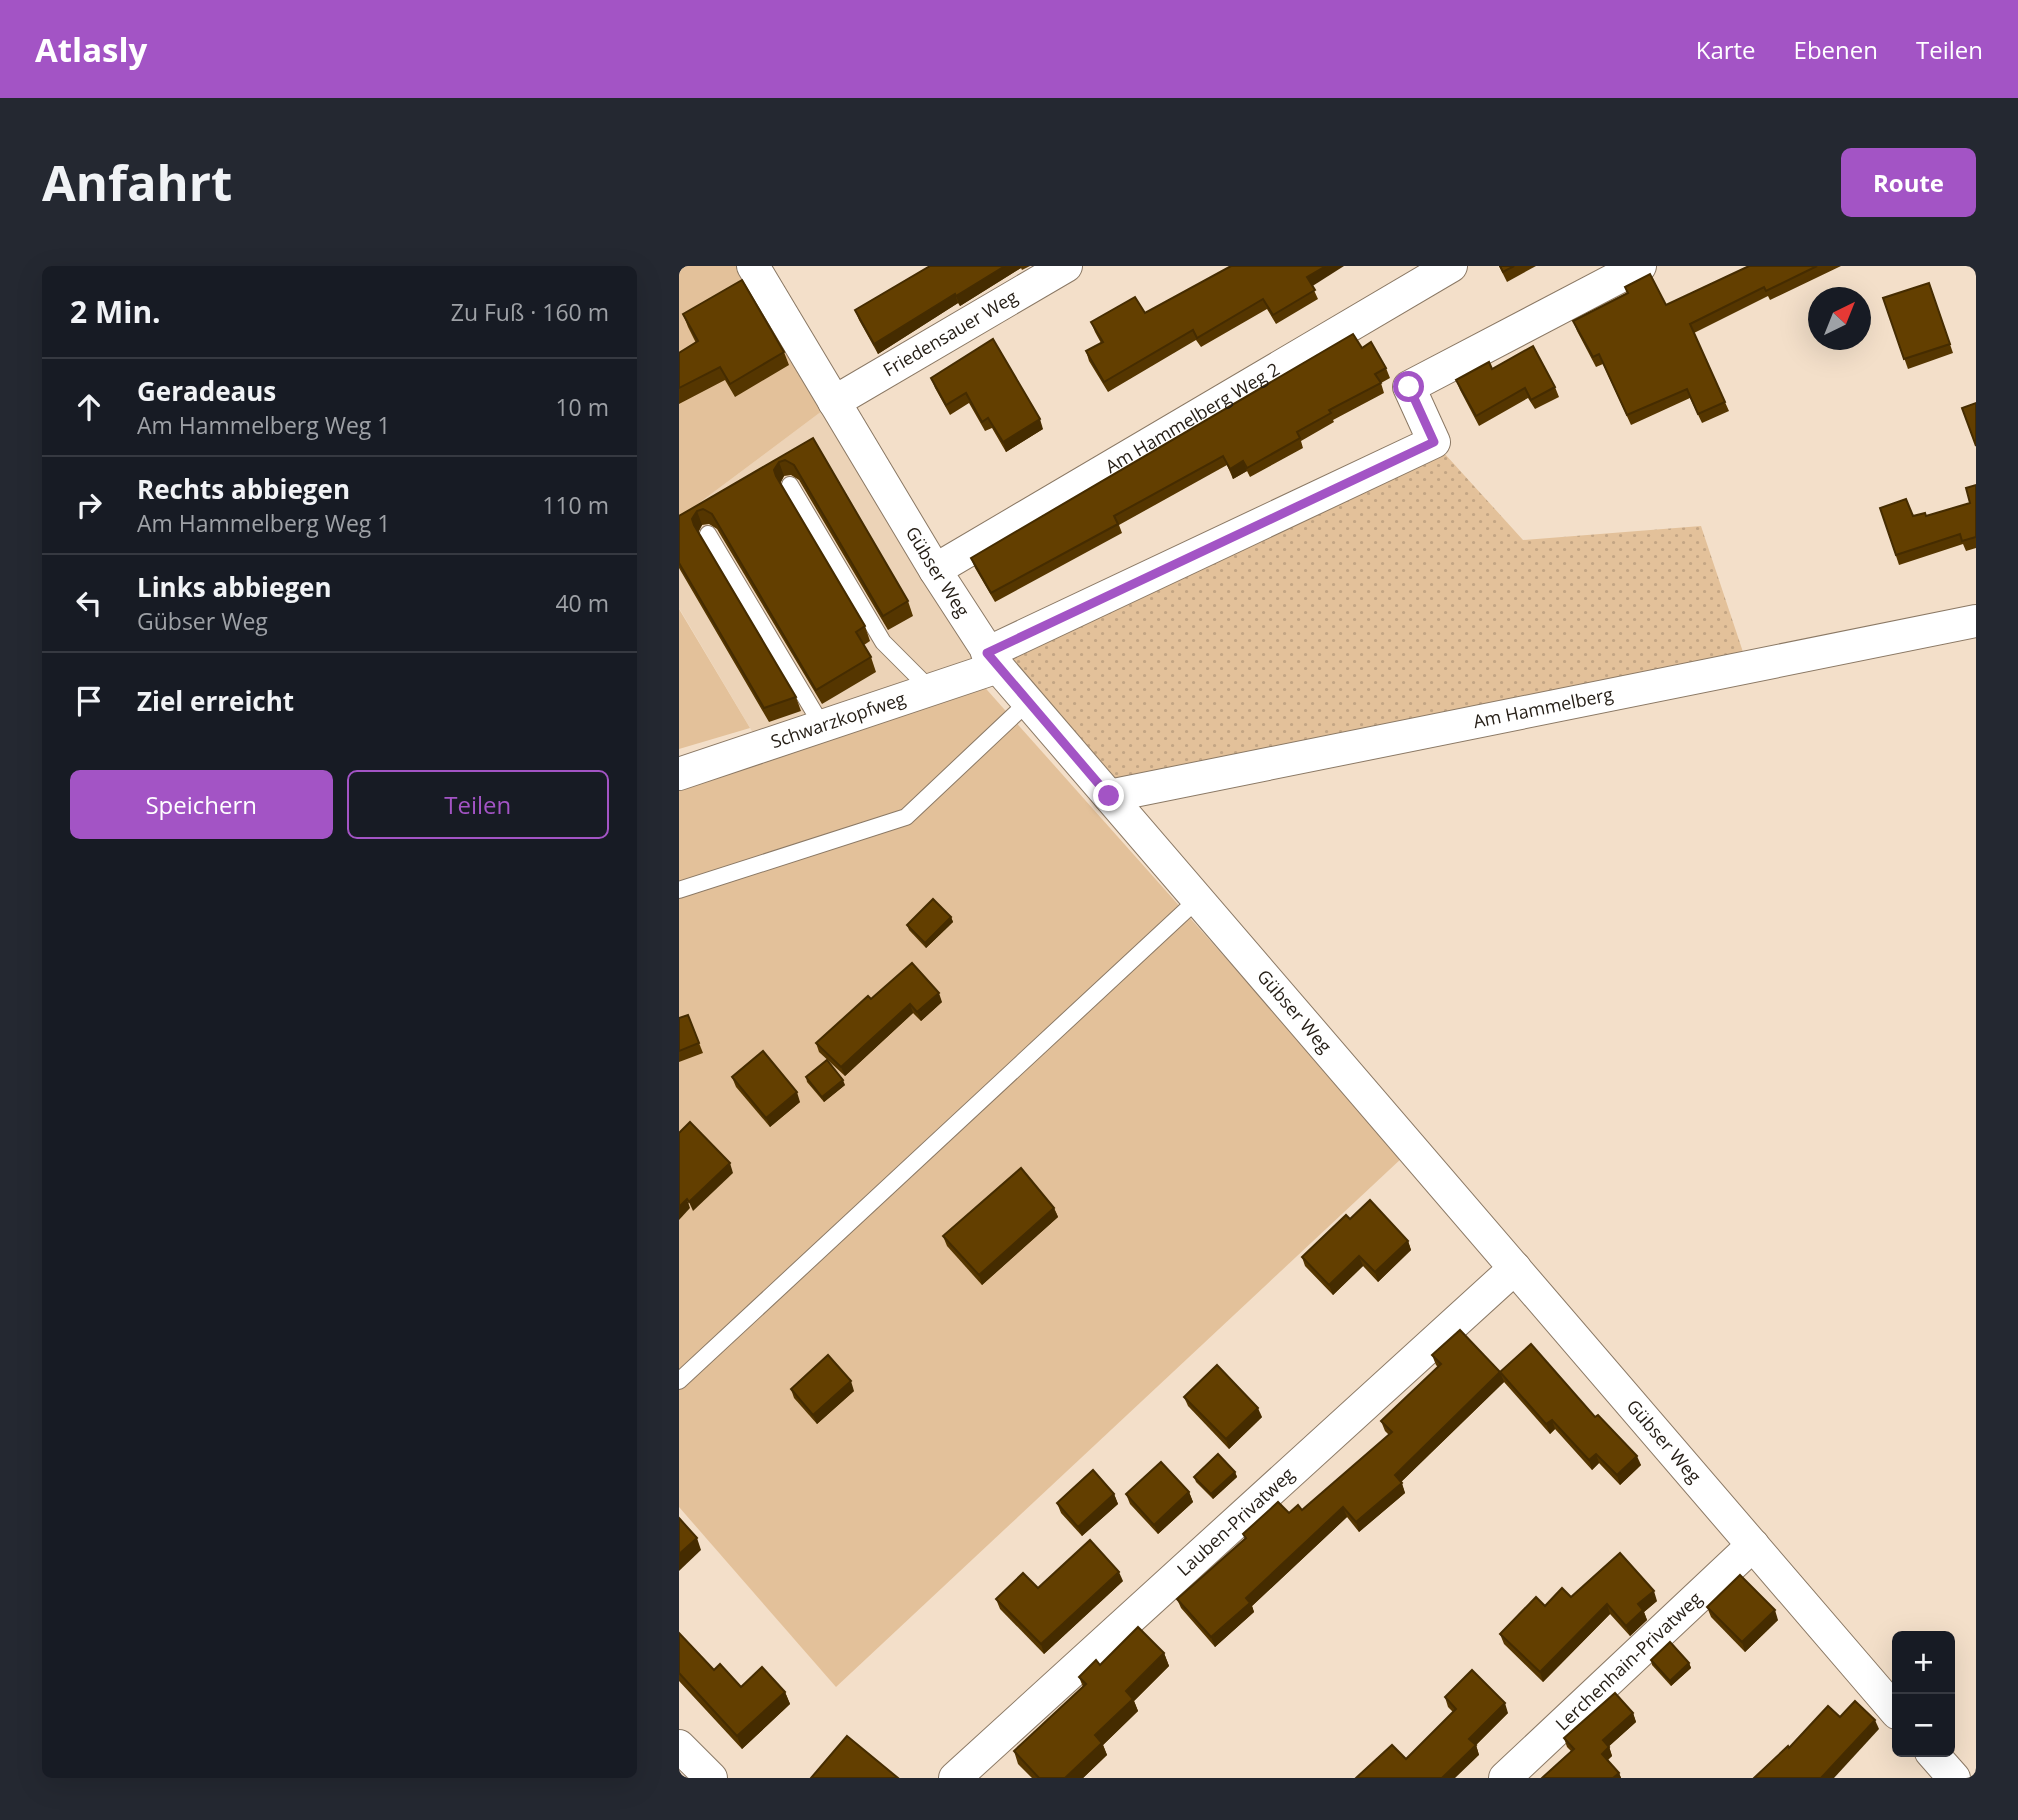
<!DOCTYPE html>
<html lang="de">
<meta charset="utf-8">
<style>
body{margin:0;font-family:"Open Sans",sans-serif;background:#242831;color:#f1f3f6}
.controls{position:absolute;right:21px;bottom:21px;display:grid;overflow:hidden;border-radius:10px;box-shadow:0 7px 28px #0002}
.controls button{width:63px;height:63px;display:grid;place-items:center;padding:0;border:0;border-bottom:2px solid #363941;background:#171b24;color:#f1f3f6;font:35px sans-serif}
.compass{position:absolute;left:1129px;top:21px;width:63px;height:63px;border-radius:50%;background:#171b24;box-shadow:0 7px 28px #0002;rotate:43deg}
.stop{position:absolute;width:21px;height:21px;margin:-16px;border:5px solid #a354c5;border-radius:50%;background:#fff}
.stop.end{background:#a354c5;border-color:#fff;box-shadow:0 2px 7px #0008}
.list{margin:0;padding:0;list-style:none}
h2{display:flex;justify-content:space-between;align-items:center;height:91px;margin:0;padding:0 28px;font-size:30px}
h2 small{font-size:23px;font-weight:400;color:#9ea1a6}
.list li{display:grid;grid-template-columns:46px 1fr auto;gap:21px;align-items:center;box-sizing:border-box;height:98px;padding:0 28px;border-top:2px solid #363941}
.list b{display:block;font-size:26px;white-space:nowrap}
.list p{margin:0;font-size:23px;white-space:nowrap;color:#9ea1a6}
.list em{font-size:23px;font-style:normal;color:#9ea1a6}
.actions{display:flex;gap:14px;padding:21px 28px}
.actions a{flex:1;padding:16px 0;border:2px solid #a354c5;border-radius:10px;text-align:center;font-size:24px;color:#a354c5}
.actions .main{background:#a354c5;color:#fff}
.icon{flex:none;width:38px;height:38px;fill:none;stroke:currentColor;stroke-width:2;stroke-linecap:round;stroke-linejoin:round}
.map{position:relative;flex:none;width:1297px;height:1512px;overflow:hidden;border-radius:10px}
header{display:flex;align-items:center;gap:42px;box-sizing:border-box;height:98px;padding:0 35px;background:#a354c5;color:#fff}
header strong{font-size:33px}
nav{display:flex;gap:38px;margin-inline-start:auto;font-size:24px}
.intro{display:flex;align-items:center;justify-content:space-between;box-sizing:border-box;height:168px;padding:0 42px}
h1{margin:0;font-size:49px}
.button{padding:18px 32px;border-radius:10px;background:#a354c5;color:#fff;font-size:24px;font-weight:700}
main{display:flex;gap:42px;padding:0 42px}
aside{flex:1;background:#171b24;border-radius:10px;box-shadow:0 7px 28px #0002}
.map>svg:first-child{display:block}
.built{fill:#ecd3b7}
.grass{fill:url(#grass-dots)}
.garden{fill:#e3c19a}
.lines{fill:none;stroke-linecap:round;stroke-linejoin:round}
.service-casing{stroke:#8b7965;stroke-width:18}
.minor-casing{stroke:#8b7965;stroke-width:34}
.service{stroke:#fff;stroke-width:16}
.minor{stroke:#fff;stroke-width:32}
.wall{fill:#553600}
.shaded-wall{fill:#452c00}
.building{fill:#633f00;stroke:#452c00;stroke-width:2}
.route{stroke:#a354c5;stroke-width:9}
.labels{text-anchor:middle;stroke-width:7;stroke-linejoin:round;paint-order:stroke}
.street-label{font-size:18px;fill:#241d15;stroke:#fff}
</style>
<header>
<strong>Atlasly</strong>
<nav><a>Karte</a><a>Ebenen</a><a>Teilen</a></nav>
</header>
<div class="intro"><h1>Anfahrt</h1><a class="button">Route</a></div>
<main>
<aside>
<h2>2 Min.<small>Zu Fuß · 160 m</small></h2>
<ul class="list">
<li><svg class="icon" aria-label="ahead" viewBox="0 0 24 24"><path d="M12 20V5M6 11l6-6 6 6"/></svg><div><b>Geradeaus</b><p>Am Hammelberg Weg 1</p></div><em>10 m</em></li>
<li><svg class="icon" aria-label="right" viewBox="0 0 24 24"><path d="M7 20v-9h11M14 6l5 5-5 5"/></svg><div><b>Rechts abbiegen</b><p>Am Hammelberg Weg 1</p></div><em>110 m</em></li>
<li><svg class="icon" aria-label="left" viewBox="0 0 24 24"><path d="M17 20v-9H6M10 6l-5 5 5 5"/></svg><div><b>Links abbiegen</b><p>Gübser Weg</p></div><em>40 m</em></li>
<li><svg class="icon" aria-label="arrive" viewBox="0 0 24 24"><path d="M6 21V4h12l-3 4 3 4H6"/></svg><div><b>Ziel erreicht</b></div></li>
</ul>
<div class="actions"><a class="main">Speichern</a><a>Teilen</a></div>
</aside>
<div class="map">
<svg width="1297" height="1512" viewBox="0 0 1297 1512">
<defs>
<pattern id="grass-dots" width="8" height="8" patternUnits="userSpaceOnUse" patternTransform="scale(1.75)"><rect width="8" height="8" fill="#e3c19a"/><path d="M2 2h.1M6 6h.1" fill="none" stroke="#c3a584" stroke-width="1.8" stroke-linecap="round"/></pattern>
</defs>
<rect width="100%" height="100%" fill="#f3dfc9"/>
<path class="built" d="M155 136 308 387 83 482 0 342V252Z"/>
<path class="grass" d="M755 176 844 274 1022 260 1069 401 430 530 308 387Z"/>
<g class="garden">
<path d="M0 0H74L155 136 0 252Z"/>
<path d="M0 343 71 462 0 483Z"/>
<path d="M301 416 724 891 157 1421 0 1241V521Z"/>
</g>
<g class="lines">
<g class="service-casing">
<g id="service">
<path d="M111 219 204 376 252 424"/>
<path d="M29 268 144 461"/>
<path d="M0 624 227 551 349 436"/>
<path d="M0 1115 519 633"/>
</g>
</g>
<g class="minor-casing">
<g id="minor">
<path id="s1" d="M74 0 256 304 319 401 1218 1447"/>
<path id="s2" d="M155 136 387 0"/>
<path id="s3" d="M256 304 772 0"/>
<path d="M308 387 755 176 730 121 961 0"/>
<path id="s4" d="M0 508 319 401"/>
<path id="s5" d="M430 530 1297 355"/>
<path d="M0 1480 32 1512"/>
<path d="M1252 1486 1275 1512"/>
<path id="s6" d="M276 1512 836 1002"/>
<path id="s7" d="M826 1512 1074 1279"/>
</g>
</g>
<use href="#service" class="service"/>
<use href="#minor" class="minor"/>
</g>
<g class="wall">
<path d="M251 0H351L343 4 342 2 281 40 279 37 199 88 180 54 176 44Z"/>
<path d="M820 0H857L828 16Z"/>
<path d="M1070 0H1162L1091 34 1089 30 1015 67 1050 145 1023 157 1011 132 952 159 924 98 917 101 898 65 894 55 948 27 946 21 987 39Z"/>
<path d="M1250 17 1274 87 1229 103 1204 32Z"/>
<path d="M633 20 639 33 597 58 588 43 522 81 517 74 429 126 410 95 407 85 422 77 416 66 412 56Z"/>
<path d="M4 48 105 86 110 99 56 131 46 114 0 138V87L17 77 9 61Z"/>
<path d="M683 82 707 102 711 112 702 117 705 127 654 154 655 156 622 175 624 182 571 211 568 205 554 213 548 199 440 259 443 267 316 336 296 302 292 292Z"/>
<path d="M813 103 876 121 880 131 856 143 849 132 800 160 781 124 777 114Z"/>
<path d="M252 112 364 163 327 186 313 162 306 165 290 137 271 149 256 122Z"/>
<path d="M134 172 229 335 234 350 209 364 120 214 112 209 105 210 101 217 186 360 191 375 185 379 192 391 197 406 143 438 38 263 30 258 23 259 19 266 117 431 122 445 90 456 0 302V250Z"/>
<path d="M1297 219V282L1287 285 1284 278 1220 299 1201 242 1234 250H1247L1291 237Z"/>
<path d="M272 651 274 656 247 682 230 664 228 659Z"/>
<path d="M192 733 263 736 242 755 234 747 166 810 140 786 137 777Z"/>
<path d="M9 749 24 787 0 796V752Z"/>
<path d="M53 811 121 836 91 861 57 821Z"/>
<path d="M127 811 166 819 145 836 128 816Z"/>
<path d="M375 942 379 951 303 1019 268 980 264 970Z"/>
<path d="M671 953 729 975 732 984 699 1016 684 1000 654 1029 626 1000 623 991Z"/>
<path d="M753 1089 821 1106 916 1151 962 1199 941 1219 920 1197 913 1204 876 1163 871 1168 825 1116 722 1216 726 1227 680 1266 668 1251 573 1340 575 1346 536 1381 502 1342 498 1333 566 1273 564 1268 610 1247 623 1244 710 1169 706 1165 702 1155 759 1101 757 1099Z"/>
<path d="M112 1123 175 1125 138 1158 115 1132Z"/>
<path d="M505 1131 583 1151 550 1183 509 1140Z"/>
<path d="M556 1206 558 1211 534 1233 517 1216 515 1211Z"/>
<path d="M510 1226 514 1236 479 1268 451 1238 447 1228Z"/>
<path d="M435 1228 439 1238 403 1270 382 1247 378 1237Z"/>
<path d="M444 1315 365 1388 321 1343 317 1333 359 1322Z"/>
<path d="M892 1331 978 1335 965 1346 968 1354 951 1370 931 1348 864 1416 825 1378 821 1368 866 1340Z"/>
<path d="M1028 1341 1099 1354 1066 1386 1032 1351Z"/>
<path d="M0 1367 35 1404 62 1421 106 1426 111 1438 63 1483 0 1415Z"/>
<path d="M485 1387 490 1400 455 1435 459 1445 424 1479 428 1489 404 1512H353L339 1498 335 1485 404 1421 400 1411 421 1399Z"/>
<path d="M972 1394 1010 1397 1012 1402 992 1420 973 1399Z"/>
<path d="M766 1431 829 1447 797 1479 800 1489 677 1512 727 1493 774 1446 769 1441Z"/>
<path d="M954 1447 957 1456 930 1480 933 1490 928 1494 940 1507 942 1512H863L893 1486 888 1481 885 1472Z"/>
</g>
<g class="shaded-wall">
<path d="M326 0H341L342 2 281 40 277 30Z"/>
<path d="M647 0H665L632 21 628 11Z"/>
<path d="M276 28 279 37 199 88 195 78Z"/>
<path d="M361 153 364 163 327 186 324 176Z"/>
<path d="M564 195 568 205 554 213 551 203Z"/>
<path d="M100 196 105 210 101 218 102 224 95 204Z"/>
<path d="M18 245 23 259 19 267 20 273 13 253Z"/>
<path d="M272 651 274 656 247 682 246 677Z"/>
<path d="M260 727 263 736 242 755 238 746Z"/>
<path d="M231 738 234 747 166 810 162 801Z"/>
<path d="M164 814 166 819 145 836 143 831Z"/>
<path d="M118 826 121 836 91 861 87 852Z"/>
<path d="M51 897 54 907 14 945 10 936Z"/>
<path d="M8 933 11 942 0 954V941Z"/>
<path d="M375 942 379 951 303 1019 300 1009Z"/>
<path d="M729 975 732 984 699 1016 696 1006Z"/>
<path d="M680 990 684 1000 654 1029 650 1019Z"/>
<path d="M821 1106 825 1116 719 1219 716 1209Z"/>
<path d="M172 1115 175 1125 138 1158 134 1149Z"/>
<path d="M579 1142 583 1151 550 1183 547 1173Z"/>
<path d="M873 1154 876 1163 871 1168 867 1158Z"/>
<path d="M917 1188 920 1197 913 1204 910 1194Z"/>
<path d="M958 1190 962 1199 941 1219 938 1209Z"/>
<path d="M556 1206 558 1211 534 1233 532 1228Z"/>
<path d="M723 1217 726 1227 680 1266 677 1256Z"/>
<path d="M510 1226 514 1236 479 1268 475 1259Z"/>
<path d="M435 1228 439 1238 403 1270 399 1261Z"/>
<path d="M664 1241 668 1251 573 1340 575 1346 536 1381 532 1371 567 1332Z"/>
<path d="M18 1272 22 1284 0 1305V1288Z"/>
<path d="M440 1306 444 1315 365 1388 362 1378Z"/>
<path d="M975 1325 978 1335 965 1346 968 1354 951 1370 947 1360 959 1338Z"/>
<path d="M928 1338 931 1348 864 1416 861 1406Z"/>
<path d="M1096 1344 1099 1354 1066 1386 1063 1376Z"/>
<path d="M485 1387 490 1400 455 1435 459 1445 424 1479 428 1489 404 1512H386L447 1425Z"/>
<path d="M1010 1397 1012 1402 992 1420 991 1415Z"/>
<path d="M106 1426 111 1438 63 1483 58 1470Z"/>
<path d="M826 1437 829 1447 797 1479 800 1489 776 1512H763L790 1473Z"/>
<path d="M954 1447 957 1456 927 1483 924 1474Z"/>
<path d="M1196 1454 1200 1463 1155 1512H1142Z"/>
<path d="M930 1481 933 1490 926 1497 923 1488Z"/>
<path d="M940 1507 942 1512H934Z"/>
</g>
<g class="building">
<path d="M251 0H326L277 30 276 28 195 78 176 44Z"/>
<path d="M552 0H647L628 11 636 24 594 49 584 33 518 72 514 64 425 116 407 85 424 76 412 56 456 31 466 47Z"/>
<path d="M821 0H835L824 6Z"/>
<path d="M1070 0H1138L1087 25 1085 21 1011 58 1046 136 1019 148 1008 123 948 149 920 88 914 91 894 55 949 27 946 21 971 8 987 39Z"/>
<path d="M63 14 105 86 51 118 41 101 0 122V87L19 75 4 48Z"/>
<path d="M1250 17 1271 78 1225 93 1204 32Z"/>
<path d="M674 68 683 82 692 76 707 102 696 108 702 117 650 144 652 147 618 166 621 172 568 202 564 195 551 203 544 190 435 250 439 258 312 327 292 292Z"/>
<path d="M314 73 361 153 324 176 309 152 303 156 287 127 267 139 252 112Z"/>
<path d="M854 80 876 121 852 134 846 122 797 150 777 114 810 96 813 103Z"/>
<path d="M1297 137V180L1283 142Z"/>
<path d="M134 172 229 335 204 350 115 199 106 194 100 196 95 204 97 210 186 360 177 366 192 391 137 424 33 248 24 243 18 245 13 253 15 259 117 431 85 442 0 297V250Z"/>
<path d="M1297 219V271L1283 275 1281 268 1217 289 1201 242 1227 233 1234 250 1246 247 1247 250 1291 237 1287 222Z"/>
<path d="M254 633 272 651 246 677 228 659Z"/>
<path d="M233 697 260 727 238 746 231 738 162 801 137 777 189 730 192 733Z"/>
<path d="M9 749 20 777 0 785V752Z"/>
<path d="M84 785 118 826 87 852 53 811Z"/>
<path d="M148 794 164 814 143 831 127 811Z"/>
<path d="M11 856 51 897 10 936 8 933 0 941V867Z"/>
<path d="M342 902 375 942 300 1009 264 970Z"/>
<path d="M691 934 729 975 696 1006 680 990 650 1019 623 991 667 949 671 953Z"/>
<path d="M781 1064 821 1106 716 1209 723 1217 677 1256 664 1241 567 1332 571 1337 532 1371 498 1333 567 1272 564 1268 599 1236 610 1247 619 1239 623 1244 713 1166 702 1155 762 1098 753 1089Z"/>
<path d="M852 1078 916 1151 919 1149 958 1190 938 1209 917 1188 910 1194 873 1154 867 1158 821 1106Z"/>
<path d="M149 1089 172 1115 134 1149 112 1123Z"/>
<path d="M538 1099 579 1142 547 1173 505 1131Z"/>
<path d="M539 1188 556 1206 532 1228 515 1211Z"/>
<path d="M482 1196 510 1226 475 1259 447 1228Z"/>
<path d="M414 1204 435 1228 399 1261 378 1237Z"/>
<path d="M0 1252 18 1272 0 1288Z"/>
<path d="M411 1274 440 1306 362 1378 317 1333 344 1307 359 1322Z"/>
<path d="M941 1287 975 1325 959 1338 964 1344 947 1360 928 1338 861 1406 821 1368 857 1331 866 1340 883 1322 892 1331Z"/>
<path d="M1061 1309 1096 1344 1063 1376 1028 1341Z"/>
<path d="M459 1361 485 1387 447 1425 454 1433 416 1469 423 1477 386 1512H360L335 1485 407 1418 400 1411 417 1394 421 1399Z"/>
<path d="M0 1367 35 1404 41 1398 62 1421 83 1401 106 1426 58 1470 0 1407Z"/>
<path d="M991 1376 1010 1397 991 1415 972 1394Z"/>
<path d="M793 1404 826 1437 790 1473 797 1479 763 1512H677L713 1479 727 1493 777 1443 766 1431Z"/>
<path d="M936 1427 954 1447 924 1474 930 1481 923 1488 940 1507 934 1512H863L895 1483 885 1472Z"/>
<path d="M1176 1435 1196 1454 1142 1512H1075L1109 1480 1110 1482 1149 1440 1161 1451Z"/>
<path d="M168 1470 219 1512H132Z"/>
</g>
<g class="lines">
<path class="route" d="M430 530 308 387 755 176 730 121"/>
</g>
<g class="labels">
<g class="street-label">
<text dy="6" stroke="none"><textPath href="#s2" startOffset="135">Friedensauer Weg</textPath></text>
<text dy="6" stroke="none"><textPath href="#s3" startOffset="299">Am Hammelberg Weg 2</textPath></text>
<text dy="6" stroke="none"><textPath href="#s1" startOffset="357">Gübser Weg</textPath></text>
<text dy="6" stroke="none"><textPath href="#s5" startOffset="443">Am Hammelberg</textPath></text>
<text dy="6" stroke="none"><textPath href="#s4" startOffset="168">Schwarzkopfweg</textPath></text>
<text dy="6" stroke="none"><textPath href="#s1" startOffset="924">Gübser Weg</textPath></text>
<text dy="6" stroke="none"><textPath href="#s1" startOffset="1491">Gübser Weg</textPath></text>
<text dy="6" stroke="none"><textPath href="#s6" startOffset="380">Lauben-Privatweg</textPath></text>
<text dy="6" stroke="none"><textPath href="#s7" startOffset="170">Lerchenhain-Privatweg</textPath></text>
</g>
</g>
</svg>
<div class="controls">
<button>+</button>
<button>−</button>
</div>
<svg class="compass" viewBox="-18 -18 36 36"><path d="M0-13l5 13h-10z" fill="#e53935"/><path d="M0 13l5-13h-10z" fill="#9ea1a6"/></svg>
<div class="stop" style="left:730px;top:121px"></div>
<div class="stop end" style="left:430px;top:530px"></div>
</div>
</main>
